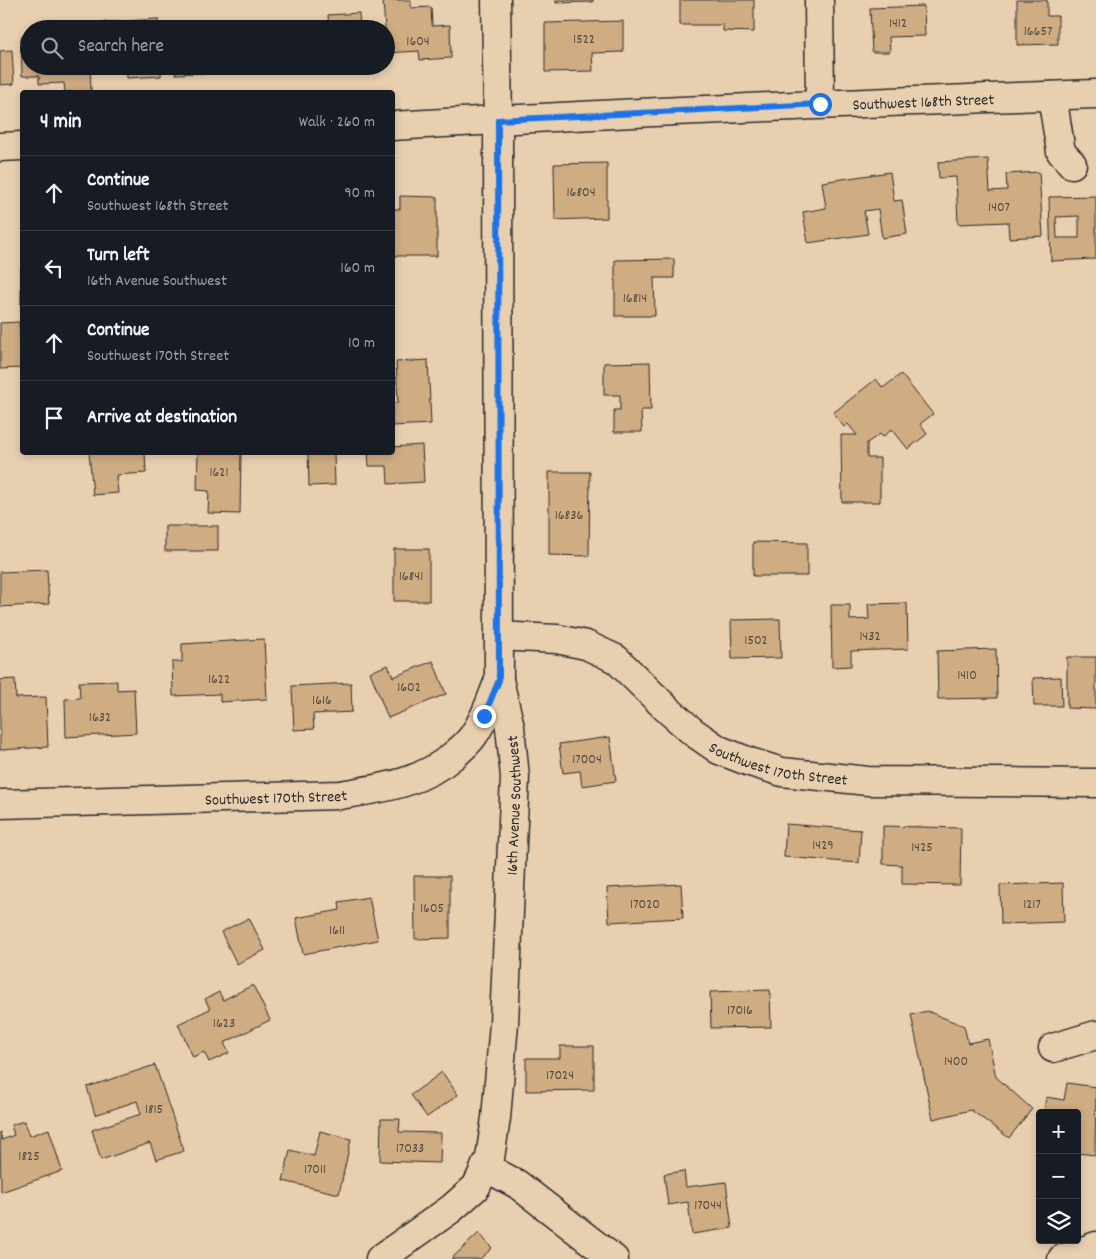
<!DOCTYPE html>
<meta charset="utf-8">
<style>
body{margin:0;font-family:Dekko,sans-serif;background:#242831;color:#f1f3f6}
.controls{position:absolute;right:15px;bottom:15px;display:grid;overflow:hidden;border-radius:5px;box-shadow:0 2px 8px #0003}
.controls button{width:45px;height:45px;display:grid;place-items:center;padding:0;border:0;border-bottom:1px solid #363941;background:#171b24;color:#f1f3f6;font:25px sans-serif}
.stop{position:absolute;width:15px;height:15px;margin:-11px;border:4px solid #1a73e8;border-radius:50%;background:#fff}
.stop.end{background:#1a73e8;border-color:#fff;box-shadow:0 1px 5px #0008}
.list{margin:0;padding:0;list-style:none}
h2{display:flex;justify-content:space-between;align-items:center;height:65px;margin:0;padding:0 20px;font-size:21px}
h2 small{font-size:16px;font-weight:400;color:#9ea1a6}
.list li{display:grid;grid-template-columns:32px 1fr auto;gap:15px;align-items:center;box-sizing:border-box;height:75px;padding:0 20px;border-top:1px solid #363941}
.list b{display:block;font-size:19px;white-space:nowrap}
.list p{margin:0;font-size:16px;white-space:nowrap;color:#9ea1a6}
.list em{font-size:16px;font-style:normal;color:#9ea1a6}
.icon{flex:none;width:28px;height:28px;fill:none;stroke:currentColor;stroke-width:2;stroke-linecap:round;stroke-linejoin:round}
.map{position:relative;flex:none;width:1096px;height:1259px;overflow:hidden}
.search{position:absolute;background:#171b24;box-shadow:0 2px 8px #0003;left:20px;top:20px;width:375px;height:55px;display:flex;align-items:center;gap:12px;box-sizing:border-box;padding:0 18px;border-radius:28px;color:#9ea1a6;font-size:19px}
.panel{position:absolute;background:#171b24;box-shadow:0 2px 8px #0003;left:20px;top:90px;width:375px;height:365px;border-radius:5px}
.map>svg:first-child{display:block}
.building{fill:#cfac82;stroke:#2b2b2b;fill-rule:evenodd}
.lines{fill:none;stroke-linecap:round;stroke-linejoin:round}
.minor-casing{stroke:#2b2b2b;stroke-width:31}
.minor{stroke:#e8cfb0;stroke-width:28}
.route{stroke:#1a73e8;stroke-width:6}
.labels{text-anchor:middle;stroke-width:4.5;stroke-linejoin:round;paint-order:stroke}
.number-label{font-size:14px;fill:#544b41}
.street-label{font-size:16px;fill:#2b2b2b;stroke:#e8cfb0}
</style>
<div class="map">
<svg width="1096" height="1259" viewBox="0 0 1096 1259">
<rect width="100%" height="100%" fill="#e8cfb0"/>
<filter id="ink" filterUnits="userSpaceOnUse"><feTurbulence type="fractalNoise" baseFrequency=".02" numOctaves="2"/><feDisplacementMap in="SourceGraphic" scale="10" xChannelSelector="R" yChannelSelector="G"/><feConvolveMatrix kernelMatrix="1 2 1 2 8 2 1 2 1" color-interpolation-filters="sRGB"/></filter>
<g filter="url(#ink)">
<g class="building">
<path d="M383 0H411V8L431 7 432 26 450 25 451 58 420 60 419 51 386 53V29H385Z"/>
<path d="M556 0H593V2L556 3Z"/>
<path d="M680 0H754V32L723 31V25H680Z"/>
<path d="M1017 0H1047V16H1058V44L1017 45Z"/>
<path d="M924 6 925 36 889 37 890 52H872L870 8Z"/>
<path d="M359 13 360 29H329L328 15Z"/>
<path d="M158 19 159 29H92L91 23Z"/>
<path d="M623 21V52L592 53 593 71 545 72V23Z"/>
<path d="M230 26V29H192V27Z"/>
<path d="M21 37H29V66H90L91 91 65 92 64 83 39 84V76H22Z"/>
<path d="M12 50 14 84 0 85V51Z"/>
<path d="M127 66H161V76L127 78Z"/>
<path d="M175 66H232V72L175 74Z"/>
<path d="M246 66H299V67L246 70Z"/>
<path d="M988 159 990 191 1007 190 1006 174 1039 172 1043 236 1009 238 1008 222 958 224 956 177 939 178 938 162Z"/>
<path d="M607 163V218L555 220 554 164Z"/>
<path d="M890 172 894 201 902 200 907 234 882 238 878 209 864 211 868 234 808 243 803 212 826 208 822 182Z"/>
<path d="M400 196 437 197V256H392V209H400Z"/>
<path d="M1096 196V259L1051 261 1049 197ZM1079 216V238H1057L1056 217Z"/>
<path d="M674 259V278H654L655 316H615V260Z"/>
<rect x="21" y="268" width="1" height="49"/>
<path d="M19 322 22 368 0 369V323Z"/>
<path d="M428 360 431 424 392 426V403H398L396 362Z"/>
<path d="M650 362 651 410H641L642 432H614V410H620V395H604V363Z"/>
<path d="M901 374 933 414 920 424 927 434 908 449 892 429 883 437 880 434 867 443V458H880V502H842L841 435H857L848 424 844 427 833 413 876 379 883 388Z"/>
<path d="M422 445 424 482 388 484 387 466H369L368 452H392V447Z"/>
<path d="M89 452H145L146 473 116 475 118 493 93 495Z"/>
<path d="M198 452H241L240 514 208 513 209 491 197 490Z"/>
<path d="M308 452H334L335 485 309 486Z"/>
<path d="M549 472H590L589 556 549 555Z"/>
<rect x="165" y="526" width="53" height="25"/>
<path d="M753 542 807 543V576H753Z"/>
<rect x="394" y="549" width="35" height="52"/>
<path d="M47 570 49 604 0 607V572Z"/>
<path d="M907 603 908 649 851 651V666L832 667 831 605H850V620L869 619 868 604Z"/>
<path d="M780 619 781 658 732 659 731 620Z"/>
<path d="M264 639 267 699 220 702V694L173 696 172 662H182V644Z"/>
<path d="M996 649 997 698 938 699 937 651Z"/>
<path d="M1067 657H1096V709L1067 708Z"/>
<path d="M433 661 446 694 388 718 370 672 388 665 393 677Z"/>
<path d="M1061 677 1062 706H1034L1033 678Z"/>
<path d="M15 679 16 698 46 697 48 747 0 750V680Z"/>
<path d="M117 681V690L134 689 136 733 66 737 65 699 80 698 79 682Z"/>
<path d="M351 683 352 712 313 714 314 729 294 730 292 686Z"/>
<path d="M610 737 616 781 582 786 580 771 563 773 559 744Z"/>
<path d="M786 824 861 830 859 863 784 857Z"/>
<path d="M883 826 961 828 960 885 902 884V865L883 864Z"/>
<path d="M414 876H450V938L415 939Z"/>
<path d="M1063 883 1064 922 1001 924 1000 885Z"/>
<path d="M681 884 683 918 609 922 607 888Z"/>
<path d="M369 897 378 940 303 954 296 918 340 910 339 902Z"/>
<path d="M249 918 265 950 237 964 221 932Z"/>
<path d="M253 985 270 1020 224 1043 229 1053 209 1062 204 1052 193 1057 178 1024 210 1009 205 999 219 992 223 1000Z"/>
<path d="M770 990 771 1027 711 1028 710 992Z"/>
<path d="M927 1011 964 1026 968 1043 988 1039 996 1077 1032 1109 1009 1138 971 1110 933 1119 911 1015Z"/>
<path d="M560 1046H594V1090L526 1091V1058H560Z"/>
<path d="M155 1065 184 1151 156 1160 150 1143 101 1160 92 1130 141 1114 137 1101 95 1115 87 1087Z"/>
<path d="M442 1072 458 1095 427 1117 411 1095Z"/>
<path d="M1067 1083 1096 1087 1095 1155 1077 1153V1113H1044L1046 1097 1064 1100Z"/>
<path d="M381 1119H400L399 1132 441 1133 440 1163 380 1161Z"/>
<path d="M24 1121 29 1136 49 1129 62 1171 1 1192 0 1132 2 1140 14 1135 11 1125Z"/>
<path d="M320 1131 351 1139 339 1194 283 1181 290 1150 314 1156Z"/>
<path d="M684 1171 686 1187 726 1182 732 1228 692 1234 688 1202 668 1205 664 1174Z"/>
<path d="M479 1233 492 1248 480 1259H451Z"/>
</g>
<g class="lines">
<g class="minor-casing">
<g id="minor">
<path d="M819 0 820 104"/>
<path d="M1052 96 1061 152 1072 164"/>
<path id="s1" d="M392 126C627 112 861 103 1096 94"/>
<path d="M0 147 22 146"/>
<path id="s2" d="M499 636 557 639 586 645 616 659 667 709 693 732 719 750 750 762 782 772 868 781 1096 783"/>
<path id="s3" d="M0 804 340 795C382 788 420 784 454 755 462 748 470 742 475 733 486 717 492 697 499 680"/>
<path d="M1053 1048 1096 1035"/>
<path d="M485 1167 517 1184 614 1259"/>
<path id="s4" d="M380 1259 451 1209 476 1187 490 1158 496 1118 504 1023 515 777 510 727 499 680 498 120 496 0"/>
<path d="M1062 1259 1096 1246"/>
</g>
</g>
<use href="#minor" class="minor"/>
</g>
</g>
<g class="lines" filter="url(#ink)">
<path class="route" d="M484 716 499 680 498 120 820 104"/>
</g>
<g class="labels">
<g class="number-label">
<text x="898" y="27">1412</text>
<text x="1038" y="35">16657</text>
<text x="584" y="43">1522</text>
<text x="418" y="45">1604</text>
<text x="581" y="196">16804</text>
<text x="999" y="211">1407</text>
<text x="635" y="302">16814</text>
<text x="219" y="476">1621</text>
<text x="569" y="519">16836</text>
<text x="411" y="580">16841</text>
<text x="870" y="640">1432</text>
<text x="756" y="644">1502</text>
<text x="967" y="679">1410</text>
<text x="219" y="683">1622</text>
<text x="409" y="691">1602</text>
<text x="322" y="704">1616</text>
<text x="100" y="721">1632</text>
<text x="587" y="763">17004</text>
<text x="823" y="849">1429</text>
<text x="922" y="851">1425</text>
<text x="645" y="908">17020</text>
<text x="1032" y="908">1217</text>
<text x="432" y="912">1605</text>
<text x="337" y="934">1611</text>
<text x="740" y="1014">17016</text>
<text x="224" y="1027">1623</text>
<text x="956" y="1065">1400</text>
<text x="560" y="1079">17024</text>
<text x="154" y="1113">1815</text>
<text x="410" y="1152">17033</text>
<text x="29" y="1160">1825</text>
<text x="315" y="1173">17011</text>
<text x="708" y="1209">17044</text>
</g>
<g class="street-label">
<text dy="6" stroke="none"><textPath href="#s1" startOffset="532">Southwest 168th Street</textPath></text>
<text dy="6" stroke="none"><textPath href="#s2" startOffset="320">Southwest 170th Street</textPath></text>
<text dy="6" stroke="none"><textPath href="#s3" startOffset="276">Southwest 170th Street</textPath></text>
<text dy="6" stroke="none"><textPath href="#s4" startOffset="506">16th Avenue Southwest</textPath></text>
</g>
</g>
</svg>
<div class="controls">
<button>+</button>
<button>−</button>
<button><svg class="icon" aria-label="layers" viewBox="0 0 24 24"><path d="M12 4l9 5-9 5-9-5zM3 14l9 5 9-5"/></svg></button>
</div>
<div class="stop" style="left:820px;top:104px"></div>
<div class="stop end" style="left:484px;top:716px"></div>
<div class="search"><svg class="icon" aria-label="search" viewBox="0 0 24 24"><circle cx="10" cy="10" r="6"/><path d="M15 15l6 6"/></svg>Search here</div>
<section class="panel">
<h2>4 min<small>Walk · 260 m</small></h2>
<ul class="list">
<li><svg class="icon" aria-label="ahead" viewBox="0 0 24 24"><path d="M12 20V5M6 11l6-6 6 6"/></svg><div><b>Continue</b><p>Southwest 168th Street</p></div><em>90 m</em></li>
<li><svg class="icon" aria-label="left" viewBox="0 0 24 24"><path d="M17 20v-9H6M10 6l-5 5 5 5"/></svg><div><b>Turn left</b><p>16th Avenue Southwest</p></div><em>160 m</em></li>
<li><svg class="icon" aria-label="ahead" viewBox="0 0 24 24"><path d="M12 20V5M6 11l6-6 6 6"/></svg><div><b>Continue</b><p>Southwest 170th Street</p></div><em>10 m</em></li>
<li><svg class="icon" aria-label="arrive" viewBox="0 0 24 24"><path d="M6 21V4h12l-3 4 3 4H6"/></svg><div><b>Arrive at destination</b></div></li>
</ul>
</section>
</div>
